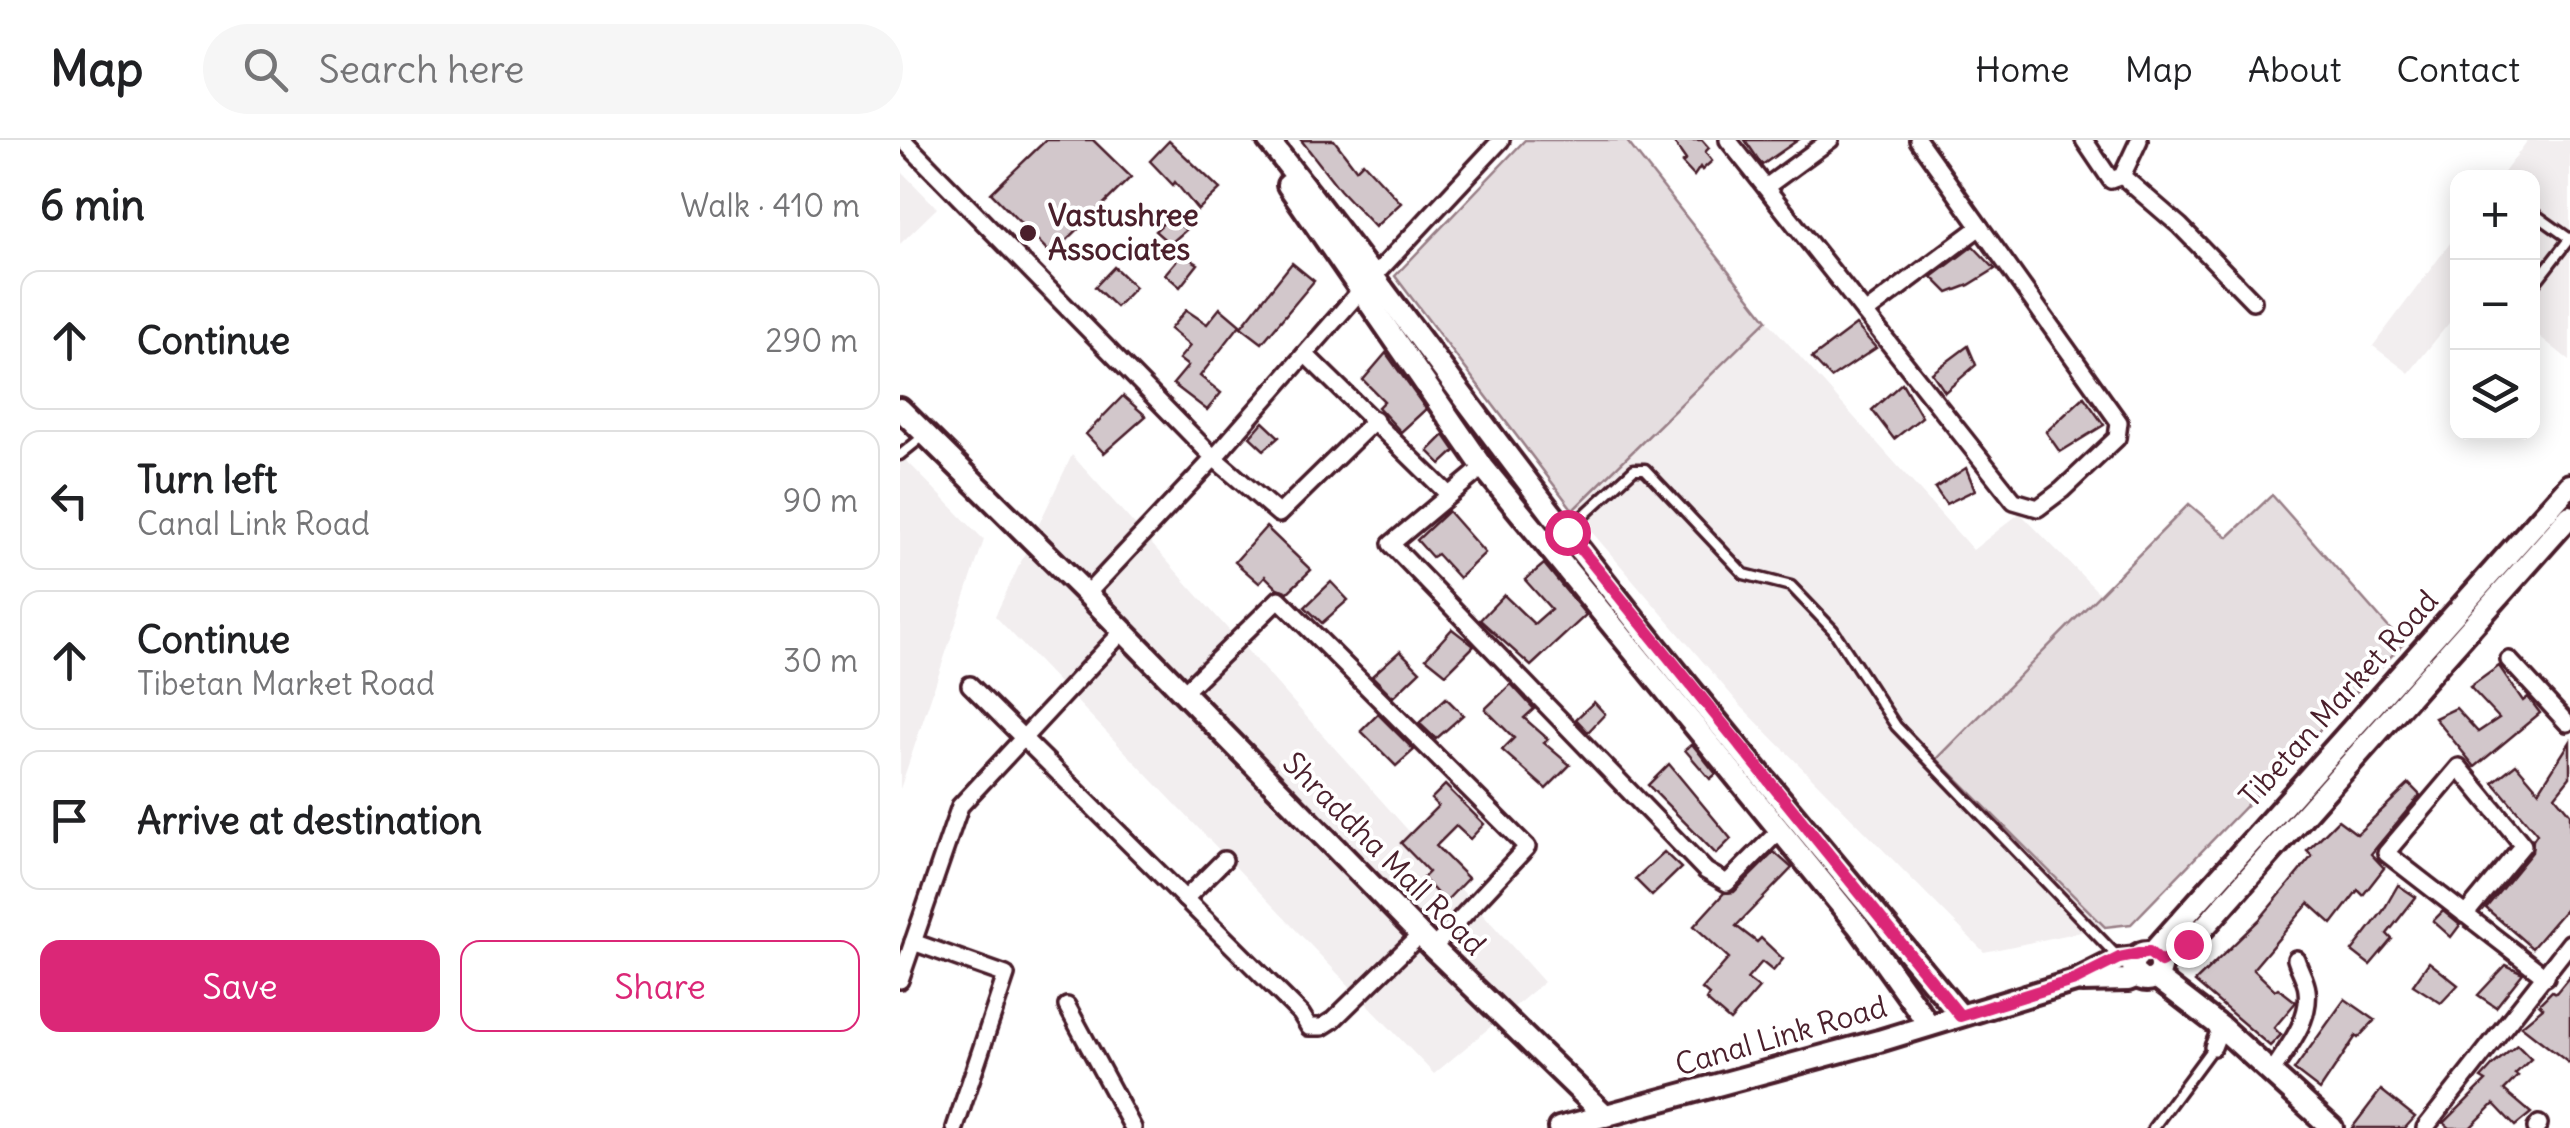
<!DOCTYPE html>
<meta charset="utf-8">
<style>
body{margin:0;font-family:Delius,sans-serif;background:#f6f6f6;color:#202124}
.controls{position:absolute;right:30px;top:30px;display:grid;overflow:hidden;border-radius:20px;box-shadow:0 5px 25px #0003}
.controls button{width:90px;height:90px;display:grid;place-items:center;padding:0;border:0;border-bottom:2px solid #e0e0e0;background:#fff;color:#202124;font:50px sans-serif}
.stop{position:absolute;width:30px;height:30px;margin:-22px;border:8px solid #db2777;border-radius:50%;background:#fff}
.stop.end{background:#db2777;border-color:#fff;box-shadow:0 2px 10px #0008}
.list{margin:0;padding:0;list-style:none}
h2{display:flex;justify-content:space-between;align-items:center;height:130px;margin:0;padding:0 40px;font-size:42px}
h2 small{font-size:32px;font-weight:400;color:#757577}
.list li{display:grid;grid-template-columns:65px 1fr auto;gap:30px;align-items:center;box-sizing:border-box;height:140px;margin:0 20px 20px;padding:0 20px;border:2px solid #e0e0e0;border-radius:20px}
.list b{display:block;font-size:38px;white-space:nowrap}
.list p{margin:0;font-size:32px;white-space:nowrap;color:#757577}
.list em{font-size:32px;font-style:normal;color:#757577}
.actions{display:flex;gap:20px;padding:30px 40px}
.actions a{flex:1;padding:22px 0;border:2px solid #db2777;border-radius:20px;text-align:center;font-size:35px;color:#db2777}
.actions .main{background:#db2777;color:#fff}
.icon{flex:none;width:55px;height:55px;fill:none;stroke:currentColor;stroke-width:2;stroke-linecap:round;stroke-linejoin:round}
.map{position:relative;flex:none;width:1670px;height:988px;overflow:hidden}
header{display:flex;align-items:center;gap:60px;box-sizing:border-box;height:140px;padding:0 50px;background:#fff;border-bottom:2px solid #e0e0e0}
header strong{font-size:48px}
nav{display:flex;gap:55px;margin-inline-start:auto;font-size:35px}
.search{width:700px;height:90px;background:#f6f6f6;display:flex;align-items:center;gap:25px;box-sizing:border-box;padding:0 35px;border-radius:55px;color:#757577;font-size:38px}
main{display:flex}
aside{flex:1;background:#fff}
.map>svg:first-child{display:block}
.built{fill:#f2eeef}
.green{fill:#e5dee0;stroke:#987e86;stroke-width:2.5}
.building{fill:#d2c7cb;stroke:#4a1f2b;stroke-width:2.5}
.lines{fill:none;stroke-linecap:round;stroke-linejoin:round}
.lane-casing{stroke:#4a1f2b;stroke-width:15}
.street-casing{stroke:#4a1f2b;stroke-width:22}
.secondary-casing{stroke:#4a1f2b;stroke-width:28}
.lane{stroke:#fff;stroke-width:8}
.street{stroke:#fff;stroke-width:15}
.secondary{stroke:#fff;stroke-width:20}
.route{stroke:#db2777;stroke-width:12}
.poi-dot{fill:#4a1f2b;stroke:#fff;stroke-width:4}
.labels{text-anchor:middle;stroke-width:8;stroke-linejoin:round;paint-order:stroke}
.poi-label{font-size:30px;font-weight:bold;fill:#4a1f2b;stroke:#fff;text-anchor:start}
.street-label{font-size:30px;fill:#4a1f2b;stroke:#fff}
</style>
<header>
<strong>Map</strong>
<div class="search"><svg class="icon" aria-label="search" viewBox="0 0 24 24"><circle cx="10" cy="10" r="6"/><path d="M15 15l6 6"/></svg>Search here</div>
<nav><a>Home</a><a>Map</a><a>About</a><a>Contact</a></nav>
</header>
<main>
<aside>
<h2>6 min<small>Walk · 410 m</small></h2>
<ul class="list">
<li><svg class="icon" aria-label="ahead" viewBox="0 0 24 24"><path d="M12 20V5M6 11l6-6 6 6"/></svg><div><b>Continue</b></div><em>290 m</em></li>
<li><svg class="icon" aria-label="left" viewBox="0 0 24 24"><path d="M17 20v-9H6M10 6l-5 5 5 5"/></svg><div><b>Turn left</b><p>Canal Link Road</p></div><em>90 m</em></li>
<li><svg class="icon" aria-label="ahead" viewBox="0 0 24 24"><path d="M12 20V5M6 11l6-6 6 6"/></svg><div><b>Continue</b><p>Tibetan Market Road</p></div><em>30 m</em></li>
<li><svg class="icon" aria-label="arrive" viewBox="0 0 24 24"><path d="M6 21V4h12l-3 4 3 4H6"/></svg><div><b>Arrive at destination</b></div></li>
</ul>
<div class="actions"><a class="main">Save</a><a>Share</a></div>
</aside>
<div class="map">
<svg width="1670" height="988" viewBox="0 0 1670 988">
<rect width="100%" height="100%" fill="#fff"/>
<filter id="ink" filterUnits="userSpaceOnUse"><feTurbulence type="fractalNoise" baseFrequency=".01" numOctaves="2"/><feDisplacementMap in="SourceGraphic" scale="20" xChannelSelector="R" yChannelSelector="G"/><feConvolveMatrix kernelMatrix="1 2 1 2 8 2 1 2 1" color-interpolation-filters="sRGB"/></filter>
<g filter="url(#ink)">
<g class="built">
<path d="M1628 0H1670V221L1633 191 1632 38H1600Z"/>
<path d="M0 30 37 68 0 104Z"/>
<path d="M1557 94V173L1509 233 1473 206Z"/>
<path d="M867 180 1073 410 1120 373 1200 454 1038 619 1205 787 1084 812 840 565 673 370Z"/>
<path d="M0 314 84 400 0 649Z"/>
<path d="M172 315 644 842 534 934 95 476Z"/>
</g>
<g class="green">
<path d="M625 0H726L867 180 673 370 495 136Z"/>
<path d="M1372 355 1503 504 1231 784 1205 787 1037 619 1289 364 1328 397Z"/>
</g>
<g class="building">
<path d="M146 0H193L231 37 152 115 91 53Z"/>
<path d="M401 0H434L456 29 463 22 501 63 475 87 440 50Z"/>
<path d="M772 0H802L809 8 805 12 812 21 802 30 800 27 794 36 782 23 786 20Z"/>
<path d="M845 0H898L862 25Z"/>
<path d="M269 1 320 49 298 70 275 42 273 45 250 21Z"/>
<path d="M270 77 286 90 270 104 255 91Z"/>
<path d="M1073 106 1095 129 1069 145 1048 153 1032 137Z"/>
<path d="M282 114 298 124 280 147 265 134Z"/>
<path d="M392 123 414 141 362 203 341 187Z"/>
<path d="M214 127 235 147 216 167 195 147Z"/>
<path d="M320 168 340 185 300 236 321 253 307 270 273 244 288 226 279 219 290 206 270 189 286 170 307 184Z"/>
<path d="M956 185 976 208 931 238 912 218Z"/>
<path d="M1068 206 1076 225 1045 252 1032 233Z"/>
<path d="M486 213 526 269 501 292 478 267 484 261 463 240Z"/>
<path d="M1002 243 1022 277 994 299 972 270Z"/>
<path d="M223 256 246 276 204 313 186 294Z"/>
<path d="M1184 257 1204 285 1160 312 1146 292Z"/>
<path d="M363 282 379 297 364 310 350 297Z"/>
<path d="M544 295 555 311 541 324 528 311Z"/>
<path d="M1066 328 1075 350 1046 364 1035 348Z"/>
<path d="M548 371 585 413 559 438 537 414 532 417 517 400Z"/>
<path d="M366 387 411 430 388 452 377 448 365 436 359 443 335 422Z"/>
<path d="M644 424 686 475 631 526 580 480 604 455 634 484 651 469 625 440Z"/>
<path d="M431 442 448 460 422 483 405 467Z"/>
<path d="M552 489 574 506 546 534 526 518Z"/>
<path d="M500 511 520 531 493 557 472 536Z"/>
<path d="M1599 526 1623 561 1628 557 1640 573 1575 627 1535 578 1556 568 1578 592 1599 578 1570 547Z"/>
<path d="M611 544 634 569 624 578 648 599 644 603 670 625 646 649 602 610 614 598 585 569Z"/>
<path d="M546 558 563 575 536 599 519 583Z"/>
<path d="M694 562 705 574 688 592 676 579Z"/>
<path d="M478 574 514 610 496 626 461 591Z"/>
<path d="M1670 602V637L1655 656 1670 674V764L1632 808 1586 768 1632 712 1633 700 1637 694 1593 642 1616 624 1639 651Z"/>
<path d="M792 604 816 634 810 639 785 610Z"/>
<path d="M769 624 831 699 816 714 748 645Z"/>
<path d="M1509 644 1520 655 1471 714 1484 728 1463 755 1458 750 1432 784 1409 763 1353 829 1375 850 1378 848 1396 862 1374 888 1381 895 1370 906 1295 842 1359 780 1412 716 1407 711 1438 680 1457 694Z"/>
<path d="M545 645 584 684 570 699 556 686 536 706 568 738 545 762 523 738 529 732 501 703 538 666 531 659Z"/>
<path d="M764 712 781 728 752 756 735 739Z"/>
<path d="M874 712 892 728 836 786 857 802 861 798 883 819 873 831 862 822 847 839 859 848 830 881 806 860 809 855 802 849 829 818 794 786 824 753 834 752Z"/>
<path d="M1498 745 1516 757 1487 794 1492 799 1470 825 1452 811 1483 771Z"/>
<path d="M1543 771 1560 785 1551 797 1533 781Z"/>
<path d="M1529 822 1558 845 1541 863 1513 845Z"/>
<path d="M1606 825 1623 833 1596 867 1578 855Z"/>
<path d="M1670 836V924L1621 886 1643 868 1639 864 1652 851 1656 853Z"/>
<path d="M1445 859 1475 880 1458 898 1456 896 1420 950 1394 930Z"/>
<path d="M1617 905 1631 919 1615 934 1618 936 1604 950 1631 973 1615 986 1594 964 1570 988H1550L1544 983 1586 941 1581 938 1593 925Z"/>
<path d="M1481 950 1515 977 1505 988H1452Z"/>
</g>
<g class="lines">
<g class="lane-casing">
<g id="lane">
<path d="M1632 72 1670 99"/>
<path d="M1632 147 1670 98"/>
<path d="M0 315 25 295"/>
<path d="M669 389 734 329H745L844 434 891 446 933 490 996 586 1216 815"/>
<path d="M1253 988 1313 907"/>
</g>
</g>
<g class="street-casing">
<g id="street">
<path d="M3 0 314 318 461 150 601 0"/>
<path d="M828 0 1114 361 1138 368 1162 350 1217 298 1219 282 1018 0"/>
<path d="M1184 0 1211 40 1222 36 1239 0"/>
<path d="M1222 36 1280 86 1353 161"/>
<path d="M866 47 930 0"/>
<path d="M965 173 1080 87"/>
<path d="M405 214 549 355"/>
<path d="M583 327 491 404 806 731 827 743 880 690"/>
<path d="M187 454 314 318 379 374 475 280"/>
<path d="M1609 520 1667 583"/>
<path d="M70 545 401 874 409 887H422L433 880 520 795"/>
<path d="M283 553 379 459 627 707 533 808"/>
<path d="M285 759 324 720"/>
<path d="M1565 775 1623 705 1559 627 1486 713 1646 837"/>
<path d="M13 802 106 835 55 988"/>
<path d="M0 840 60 666 222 492"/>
<path d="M167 866 233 988"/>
<path d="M1313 907 1321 887"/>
<path d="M1372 932C1387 908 1411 880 1407 850 1406 840 1399 829 1396 819"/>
<path d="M1525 988 1670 803"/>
<path d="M1636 988 1639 984"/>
</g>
</g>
<g class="secondary-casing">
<g id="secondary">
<path d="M368 0C458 113 542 230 630 345 767 526 915 700 1060 875"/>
<path d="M388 45 583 327 959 787 1029 885"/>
<path d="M0 269 187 454 533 808 706 976"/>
<circle cx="1247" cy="826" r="14"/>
<path d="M1252 813 1670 345"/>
<path d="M1261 822 1288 804 1308 783 1670 376"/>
<path d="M1256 837 1321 887 1432 988"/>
<path d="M1182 841 1228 840 1238 836"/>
<path d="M659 988 979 901 1175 841 1219 819 1237 817"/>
</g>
</g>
<use href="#lane" class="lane"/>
<use href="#street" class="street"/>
<use href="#secondary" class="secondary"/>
</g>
</g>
<g class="lines" filter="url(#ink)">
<path class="route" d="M667 392 1060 876 1175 840 1219 818 1249 812 1261 822 1288 804"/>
</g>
<circle class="poi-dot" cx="128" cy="93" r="10"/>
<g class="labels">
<g class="poi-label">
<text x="148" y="86">Vastushree<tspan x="148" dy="34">Associates</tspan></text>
</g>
<g class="street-label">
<text transform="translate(1439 559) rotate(-48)" y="10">Tibetan Market Road</text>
<text transform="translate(484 714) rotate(45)" y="10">Shraddha Mall Road</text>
<text transform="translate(881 896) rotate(-16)" y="10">Canal Link Road</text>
</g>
</g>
</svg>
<div class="controls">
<button>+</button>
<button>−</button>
<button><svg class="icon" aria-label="layers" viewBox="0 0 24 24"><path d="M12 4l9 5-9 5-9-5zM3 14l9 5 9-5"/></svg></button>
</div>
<div class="stop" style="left:667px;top:392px"></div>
<div class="stop end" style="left:1288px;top:804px"></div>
</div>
</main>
